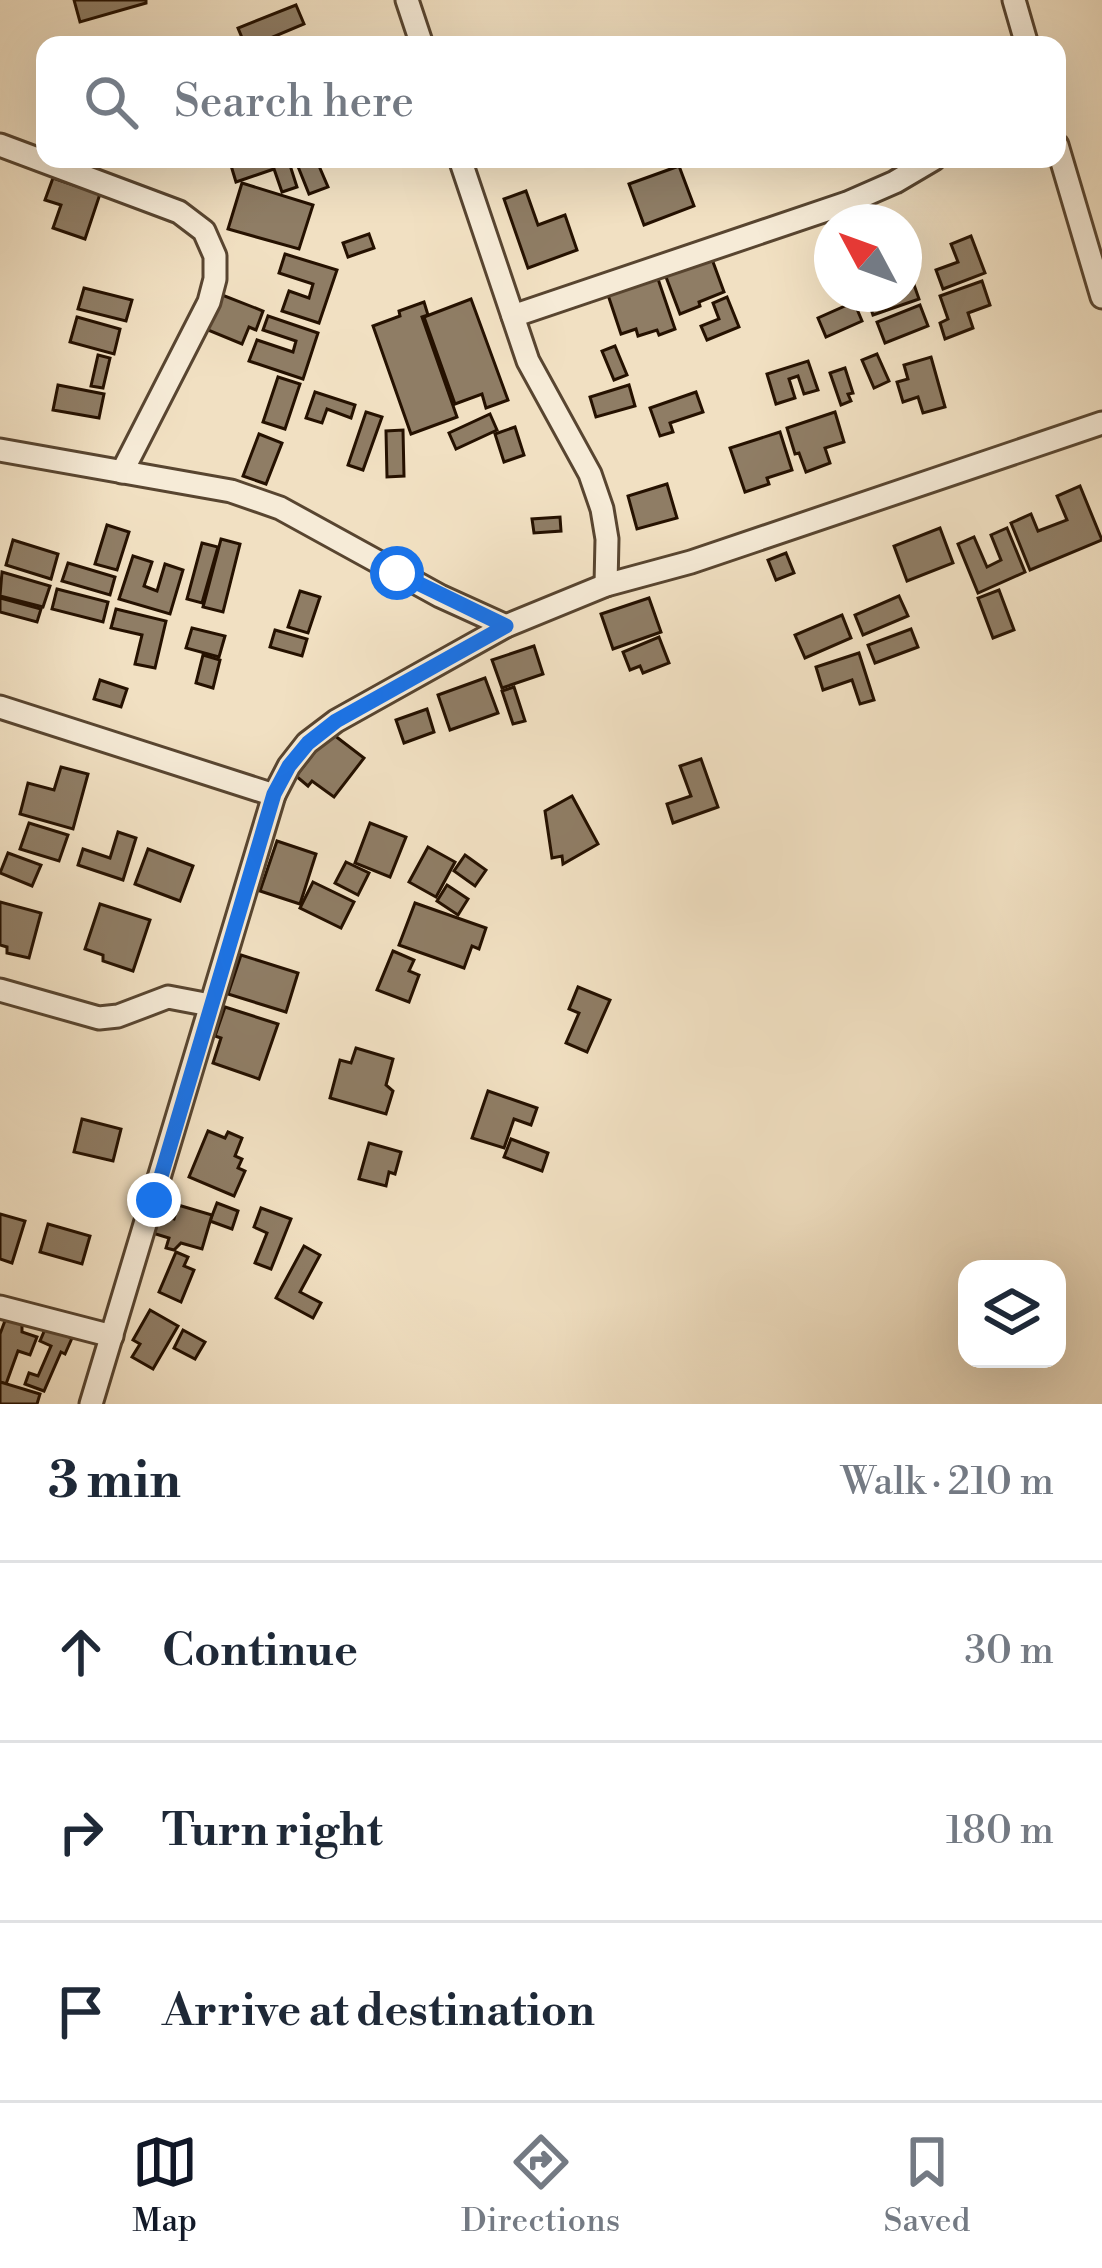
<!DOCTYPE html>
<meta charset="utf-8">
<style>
body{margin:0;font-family:"Libre Bodoni",serif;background:#f2f2f3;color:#1f2937}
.controls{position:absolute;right:36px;bottom:36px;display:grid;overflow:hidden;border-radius:24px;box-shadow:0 12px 48px #0002}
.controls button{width:108px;height:108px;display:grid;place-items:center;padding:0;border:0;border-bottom:3px solid #e0e1e3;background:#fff;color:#1f2937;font:60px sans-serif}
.compass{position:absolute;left:814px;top:204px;width:108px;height:108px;border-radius:50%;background:#fff;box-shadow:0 12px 48px #0002;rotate:311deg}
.stop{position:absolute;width:36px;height:36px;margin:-27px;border:9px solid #1a73e8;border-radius:50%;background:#fff}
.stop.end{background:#1a73e8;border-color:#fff;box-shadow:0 3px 12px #0008}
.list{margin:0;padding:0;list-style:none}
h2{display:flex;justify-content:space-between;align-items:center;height:156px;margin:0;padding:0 48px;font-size:51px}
h2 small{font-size:39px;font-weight:400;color:#747a83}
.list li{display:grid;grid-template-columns:78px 1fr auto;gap:36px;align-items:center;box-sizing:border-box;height:180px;padding:0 48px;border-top:3px solid #e0e1e3}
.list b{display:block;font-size:45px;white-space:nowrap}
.list em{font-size:39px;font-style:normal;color:#747a83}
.icon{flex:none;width:66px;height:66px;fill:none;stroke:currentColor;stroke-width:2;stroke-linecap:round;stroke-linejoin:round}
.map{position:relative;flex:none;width:1102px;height:1404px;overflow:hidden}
.search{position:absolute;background:#fff;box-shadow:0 12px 48px #0002;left:36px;right:36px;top:36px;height:132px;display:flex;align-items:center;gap:30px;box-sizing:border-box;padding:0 42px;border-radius:24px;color:#747a83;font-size:45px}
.sheet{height:696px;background:#fff}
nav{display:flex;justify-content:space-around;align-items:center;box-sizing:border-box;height:168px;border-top:3px solid #e0e1e3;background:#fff;font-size:33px;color:#747a83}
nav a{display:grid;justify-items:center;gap:6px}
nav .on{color:#111827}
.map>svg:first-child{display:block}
.building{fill:#8f7d65;stroke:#251100;stroke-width:3}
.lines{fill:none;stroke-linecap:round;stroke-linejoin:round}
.street-casing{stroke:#584530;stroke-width:27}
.street{stroke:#f6ebd7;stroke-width:21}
.route{stroke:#1a73e8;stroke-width:15}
</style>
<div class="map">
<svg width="1102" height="1404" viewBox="0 0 1102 1404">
<rect width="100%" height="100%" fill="#f1e0c2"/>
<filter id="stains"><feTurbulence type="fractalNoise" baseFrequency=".00167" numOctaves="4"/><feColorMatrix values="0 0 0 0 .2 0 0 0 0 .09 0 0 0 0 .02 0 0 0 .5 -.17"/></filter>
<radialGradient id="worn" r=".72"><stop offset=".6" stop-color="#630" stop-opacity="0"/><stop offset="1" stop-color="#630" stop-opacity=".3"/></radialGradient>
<g class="building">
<path d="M74 0H146V3L80 22Z"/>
<path d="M296 5 304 24 254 45H245L238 28Z"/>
<path d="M229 159H288L297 187 282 192 274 169 236 182Z"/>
<path d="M295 159H316L328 187 309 194Z"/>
<path d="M679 166 694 206 644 225 629 184Z"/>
<path d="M53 178 100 194 85 239 53 228 61 205 45 200Z"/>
<path d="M242 183 313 205 299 249 228 229Z"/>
<path d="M526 191 538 225 565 215 577 250 528 268 504 199Z"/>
<path d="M369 234 374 248 348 257 343 243Z"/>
<path d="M971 236 985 273 943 289 936 270 958 262 951 244Z"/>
<path d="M709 251 724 292 699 302 700 306 680 314 663 269Z"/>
<path d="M285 254 337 270 319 323 282 311 289 291 309 298 313 284 279 273Z"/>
<path d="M657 276 675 329 659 335 657 330 638 336 636 329 621 334 607 292Z"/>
<path d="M912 279 919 299 873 315 866 294H904V281Z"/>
<path d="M982 281 990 305 968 313 973 328 945 339 940 323 948 319 940 296Z"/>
<path d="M84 288 132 300 126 321 78 309Z"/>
<path d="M217 293 263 311 256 330 249 327 242 344 203 328Z"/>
<path d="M727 297 739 327 707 340 701 326 719 319 713 303Z"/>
<path d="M471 299 508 400 486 408 482 394 455 404 424 317Z"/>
<path d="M424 302 428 315 422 317 457 417 411 434 373 326 400 316 399 311Z"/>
<path d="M854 302 862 321 826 337 818 318Z"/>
<path d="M920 305 928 326 885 343 877 322Z"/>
<path d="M268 316 318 333 303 379 249 361 257 340 293 352 296 341 263 330Z"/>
<path d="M77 317 120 329 114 354 70 342Z"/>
<path d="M615 346 627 375 614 380 602 351Z"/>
<path d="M877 354 889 381 874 388 862 360Z"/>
<path d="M98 355 110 358 103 388 91 386Z"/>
<path d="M931 357 945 407 923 413 918 397 903 402 897 382 908 379 904 365Z"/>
<path d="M808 361 818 390 804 394 798 376 789 379 795 398 776 404 767 374Z"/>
<path d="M845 368 853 393 848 394 851 401 841 405 830 373Z"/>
<path d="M278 377 300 384 285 429 263 422Z"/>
<path d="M58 385 104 394 99 418 53 410Z"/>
<path d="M629 385 635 406 596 417 590 397Z"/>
<path d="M315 392 355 405 351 418 327 409 322 423 306 418Z"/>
<path d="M696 392 703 412 670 423 673 432 660 436 650 408Z"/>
<path d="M366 412 382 417 363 470 348 465Z"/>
<path d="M835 412 844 442 825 448 830 463 806 472 799 453 795 454 787 428Z"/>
<path d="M490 414 497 430 456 449 449 433Z"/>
<path d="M515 427 524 455 504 462 495 434Z"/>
<path d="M403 430 404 476 387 477 386 431Z"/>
<path d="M780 432 792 470 767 478 769 484 745 492 730 448Z"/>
<path d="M259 434 282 443 266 484 243 476Z"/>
<path d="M667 484 677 518 637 529 628 496Z"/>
<path d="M1080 486 1102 540 1030 570 1011 523 1031 514 1038 531 1067 520 1057 496Z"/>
<path d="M560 517 561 531 534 533 532 519Z"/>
<path d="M107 525 129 532 117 570 95 564Z"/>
<path d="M940 528 953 563 907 581 894 546Z"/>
<path d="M1007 528 1025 572 978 593 958 544 974 537 987 567 1001 560 991 535Z"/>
<path d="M221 539 240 544 223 612 203 607Z"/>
<path d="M13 540 58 554 51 579 6 565Z"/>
<path d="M202 543 218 547 202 603 187 599Z"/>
<path d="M786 553 794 573 776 580 768 560Z"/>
<path d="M133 556 152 562 144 586 157 591 165 564 183 570 170 614 119 599Z"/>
<path d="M68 563 115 577 110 595 62 581Z"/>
<path d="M2 572 50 586 43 607 0 596Z"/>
<path d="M57 589 108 602 103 622 52 609Z"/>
<path d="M999 590 1014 630 993 638 978 598Z"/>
<path d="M300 591 320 597 308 633 288 627Z"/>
<path d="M899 596 908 616 863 635 855 615Z"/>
<path d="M0 598 41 609 37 622 0 612Z"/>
<path d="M649 598 661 632 613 649 601 614Z"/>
<path d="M116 609 166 621 155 668 135 664 142 635 111 628Z"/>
<path d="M842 615 851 638 805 658 795 635Z"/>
<path d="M192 628 225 636 219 657 186 648Z"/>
<path d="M911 629 918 647 875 663 868 645Z"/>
<path d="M275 630 307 639 302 656 270 647Z"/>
<path d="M659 637 669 663 643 673 640 666 630 670 623 652Z"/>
<path d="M534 646 543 674 502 688 492 660Z"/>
<path d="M859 653 874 700 860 704 852 680 823 690 816 667Z"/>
<path d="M203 655 220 660 213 688 196 683Z"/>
<path d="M485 678 498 713 450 730 438 695Z"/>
<path d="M100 680 127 689 121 707 94 699Z"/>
<path d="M514 687 525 721 513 724 502 691Z"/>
<path d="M427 709 434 732 404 743 396 720Z"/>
<path d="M330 732 364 758 334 797 312 781 308 786 296 776Z"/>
<path d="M701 759 718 807 673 823 667 804 691 796 680 766Z"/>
<path d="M61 767 88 774 73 829 20 814 28 783 54 790Z"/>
<path d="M572 796 598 844 563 864 562 856 552 858 545 811Z"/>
<path d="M29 823 68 835 59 861 20 849Z"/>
<path d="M370 823 406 837 390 877 355 863Z"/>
<path d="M118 832 136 838 123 880 78 865 83 849 110 858Z"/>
<path d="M277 841 316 854 300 904 260 891Z"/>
<path d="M428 847 455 862 436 897 409 882Z"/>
<path d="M148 849 193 866 180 901 135 884Z"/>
<path d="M8 853 41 865 32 886 0 873Z"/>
<path d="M465 855 486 870 475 886 454 871Z"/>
<path d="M346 862 369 873 358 895 335 883Z"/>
<path d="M313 882 354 902 341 928 300 908Z"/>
<path d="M447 885 468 899 458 915 437 901Z"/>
<path d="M0 902 41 913 29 958 7 953V947L0 945Z"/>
<path d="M415 903 486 928 479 949 472 946 464 968 399 945Z"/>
<path d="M100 904 150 920 133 971 103 961V955L85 949Z"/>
<path d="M393 951 414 960 409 971 419 975 409 1002 377 990Z"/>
<path d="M241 955 298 973 286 1012 228 994Z"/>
<path d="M578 987 610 1000 587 1052 566 1043 579 1013 569 1009Z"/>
<path d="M225 1007 278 1024 259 1079 213 1063 221 1038 215 1036Z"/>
<path d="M356 1048 393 1059 386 1085 393 1091 386 1114 330 1098 340 1060 351 1063Z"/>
<path d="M488 1091 537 1108 531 1125 514 1119 504 1148 472 1138Z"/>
<path d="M82 1119 121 1129 113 1161 74 1152Z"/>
<path d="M208 1131 225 1138 228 1132 242 1138 235 1156 242 1159 238 1168 245 1171 234 1196 189 1177Z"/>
<path d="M511 1139 548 1153 542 1171 504 1157Z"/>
<path d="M369 1143 401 1152 395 1174 389 1172 386 1186 359 1179Z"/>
<path d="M217 1203 238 1211 232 1229 210 1221Z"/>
<path d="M178 1205 212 1215 202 1249 181 1243 174 1250 166 1248 169 1238 146 1231 152 1213 174 1219Z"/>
<path d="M261 1208 291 1219 271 1269 255 1263 267 1233 254 1227Z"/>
<path d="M0 1214 25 1221 12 1263 0 1259Z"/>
<path d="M48 1224 90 1236 82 1264 40 1252Z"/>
<path d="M304 1246 320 1255 300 1292 321 1303 313 1318 276 1298Z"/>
<path d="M176 1252 188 1257 184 1266 194 1270 181 1302 159 1292Z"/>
<path d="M150 1310 178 1326 153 1369 132 1357 140 1344 133 1340Z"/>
<path d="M6 1318 22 1323V1332L37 1337 30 1355 18 1351 6 1384 0 1382V1334Z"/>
<path d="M46 1327 72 1338 65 1354 61 1352 44 1391 25 1384 29 1373 38 1376 51 1346 40 1341Z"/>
<path d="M183 1330 205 1342 195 1359 174 1348Z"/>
<path d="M0 1382 40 1394 37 1404H0Z"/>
</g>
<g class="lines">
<g class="street-casing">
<g id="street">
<path d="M407 0 422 45"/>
<path d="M1014 0 1027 45"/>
<path d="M0 145 179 212 204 231 215 256V279L209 302 122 472"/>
<path d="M1057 145 1102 297"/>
<path d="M460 159 528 361 590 474 602 509 607 539 606 585"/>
<path d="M513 316 847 203 895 182 934 159"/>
<path d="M0 450 231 491 280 508 440 596 506 626"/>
<path d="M0 707 274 795"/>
<path d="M0 990 99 1018 118 1016 168 997 210 1005"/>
<path d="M0 1307 112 1336"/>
<path d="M91 1404 274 795 289 766 307 743 336 721 506 626 606 585 691 562 1102 423"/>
</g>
</g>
<use href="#street" class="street"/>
</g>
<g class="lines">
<path class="route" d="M154 1200 274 794 289 766 308 743 336 721 506 626 397 573"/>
</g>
<rect width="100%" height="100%" filter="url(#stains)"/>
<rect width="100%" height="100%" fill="url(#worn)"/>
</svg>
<div class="controls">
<button><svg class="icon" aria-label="layers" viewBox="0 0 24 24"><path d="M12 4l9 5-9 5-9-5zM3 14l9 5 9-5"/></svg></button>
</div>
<svg class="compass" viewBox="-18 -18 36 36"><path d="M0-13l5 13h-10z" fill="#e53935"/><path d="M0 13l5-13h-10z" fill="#747a83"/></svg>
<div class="stop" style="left:397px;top:573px"></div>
<div class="stop end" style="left:154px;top:1200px"></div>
<div class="search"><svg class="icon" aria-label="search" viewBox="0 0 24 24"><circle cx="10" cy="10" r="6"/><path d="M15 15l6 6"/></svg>Search here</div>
</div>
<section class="sheet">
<h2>3 min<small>Walk · 210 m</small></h2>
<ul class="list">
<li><svg class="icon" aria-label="ahead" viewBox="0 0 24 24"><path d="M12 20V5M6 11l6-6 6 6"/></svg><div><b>Continue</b></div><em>30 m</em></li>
<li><svg class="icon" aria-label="right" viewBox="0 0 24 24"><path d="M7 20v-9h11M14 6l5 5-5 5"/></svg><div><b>Turn right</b></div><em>180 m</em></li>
<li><svg class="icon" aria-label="arrive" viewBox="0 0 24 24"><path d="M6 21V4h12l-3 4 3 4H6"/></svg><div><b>Arrive at destination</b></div></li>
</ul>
</section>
<nav>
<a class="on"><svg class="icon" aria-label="map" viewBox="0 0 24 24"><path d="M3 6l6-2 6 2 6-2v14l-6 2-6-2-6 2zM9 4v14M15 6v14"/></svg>Map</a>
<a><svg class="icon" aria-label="directions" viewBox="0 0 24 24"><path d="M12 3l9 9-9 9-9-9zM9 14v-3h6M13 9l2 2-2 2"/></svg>Directions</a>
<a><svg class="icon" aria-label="saved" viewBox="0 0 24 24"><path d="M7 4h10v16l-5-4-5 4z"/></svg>Saved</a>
</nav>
